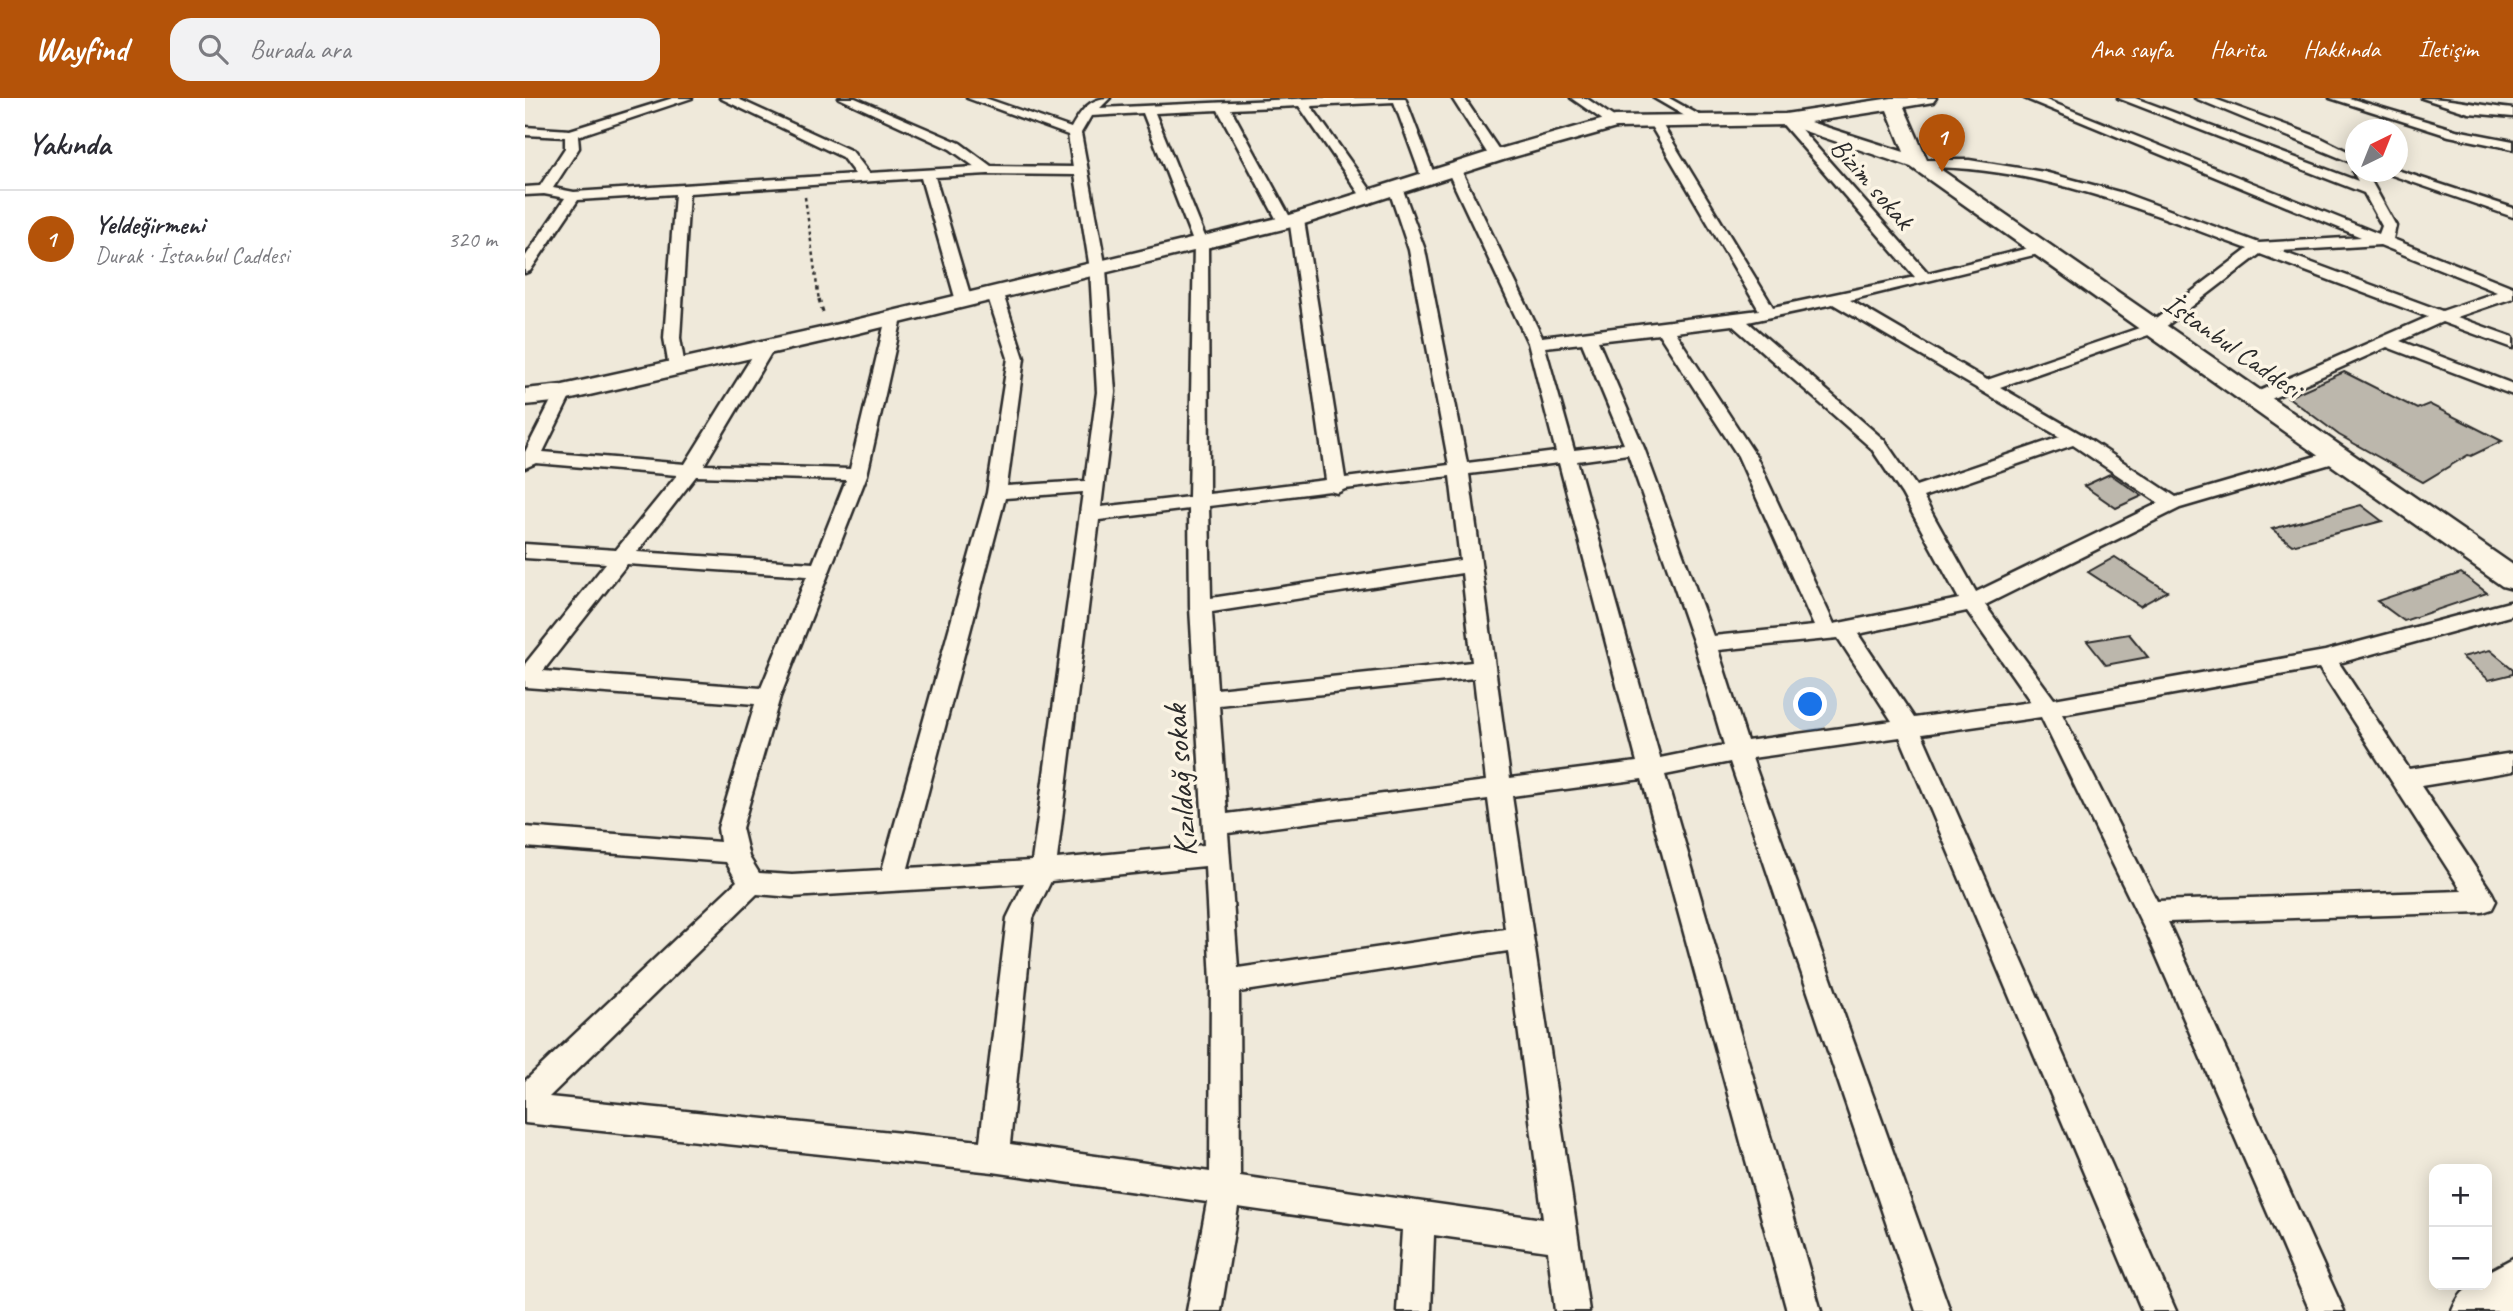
<!DOCTYPE html>
<html lang="tr">
<meta charset="utf-8">
<style>
body{margin:0;font-family:Caveat,sans-serif;background:#f2f2f3;color:#2b2b33}
.controls{position:absolute;right:21px;bottom:21px;display:grid;overflow:hidden;border-radius:14px;box-shadow:0 4px 18px #0003}
.controls button{width:63px;height:63px;display:grid;place-items:center;padding:0;border:0;border-bottom:2px solid #e1e1e2;background:#fff;color:#2b2b33;font:35px sans-serif}
.compass{position:absolute;left:1820px;top:21px;width:63px;height:63px;border-radius:50%;background:#fff;box-shadow:0 4px 18px #0003;rotate:43deg}
.you{position:absolute;left:1286px;top:607px;width:24px;height:24px;margin:-18px;border:5px solid #fff;border-radius:50%;background:#1a73e8;box-shadow:0 0 0 10px #1a73e833}
.badge{display:grid;place-items:center;width:46px;height:46px;border-radius:50%;background:#b45309;color:#fff;font-size:23px;font-weight:700}
.pin{position:absolute;translate:-50% -58px;filter:drop-shadow(0 2px 4px #0008)}
.pin::after{content:'';position:absolute;top:37px;width:24px;height:21px;background:inherit;clip-path:polygon(0 0,100% 0,50% 100%)}
.list{margin:0;padding:0;list-style:none}
h2{display:flex;justify-content:space-between;align-items:center;height:91px;margin:0;padding:0 28px;font-size:30px}
h2 small{font-size:23px;font-weight:400;color:#7c7c81}
.list li{display:grid;grid-template-columns:46px 1fr auto;gap:21px;align-items:center;box-sizing:border-box;height:98px;padding:0 28px;border-top:2px solid #e1e1e2}
.list b{display:block;font-size:26px;white-space:nowrap}
.list p{margin:0;font-size:23px;white-space:nowrap;color:#7c7c81}
.list em{font-size:23px;font-style:normal;color:#7c7c81}
.icon{flex:none;width:38px;height:38px;fill:none;stroke:currentColor;stroke-width:2;stroke-linecap:round;stroke-linejoin:round}
.map{position:relative;flex:none;width:1988px;height:1213px;overflow:hidden}
header{display:flex;align-items:center;gap:42px;box-sizing:border-box;height:98px;padding:0 35px;background:#b45309;color:#fff}
header strong{font-size:33px}
nav{display:flex;gap:38px;margin-inline-start:auto;font-size:24px}
.search{width:490px;height:63px;background:#f2f2f3;display:flex;align-items:center;gap:18px;box-sizing:border-box;padding:0 24px;border-radius:21px;color:#7c7c81;font-size:26px}
main{display:flex}
aside{flex:1;background:#fff}
.map>svg:first-child{display:block}
.building{fill:#bcb7ac;stroke:#2b2b2b;stroke-width:2}
.lines{fill:none;stroke-linecap:round;stroke-linejoin:round}
.street-casing{stroke:#2b2b2b;stroke-width:5}
.secondary-casing{stroke:#2b2b2b;stroke-width:5}
.path-far1{stroke:#2b2b2b;stroke-width:2.5;stroke-dasharray:3.5 3.5;stroke-linecap:butt}
.path{stroke:#2b2b2b;stroke-width:3.5;stroke-dasharray:4.5 4.5;stroke-linecap:butt}
.street{fill:#fcf5e5;fill-rule:evenodd}
.secondary{fill:#fcf5e5;fill-rule:evenodd}
.labels{text-anchor:middle;stroke-width:7;stroke-linejoin:round;paint-order:stroke}
.far-street-label{font-size:28px;fill:#2b2b2b;stroke:#fcf5e5}
.street-label{font-size:33px;fill:#2b2b2b;stroke:#fcf5e5}
</style>
<header>
<strong>Wayfind</strong>
<div class="search"><svg class="icon" aria-label="search" viewBox="0 0 24 24"><circle cx="10" cy="10" r="6"/><path d="M15 15l6 6"/></svg>Burada ara</div>
<nav><a>Ana sayfa</a><a>Harita</a><a>Hakkında</a><a>İletişim</a></nav>
</header>
<main>
<aside>
<h2>Yakında<small></small></h2>
<ul class="list">
<li><span class="badge">1</span><div><b>Yeldeğirmeni</b><p>Durak · İstanbul Caddesi</p></div><em>320 m</em></li>
</ul>
</aside>
<div class="map">
<svg width="1988" height="1213" viewBox="0 0 1988 1213">
<rect width="100%" height="100%" fill="#efe9da"/>
<filter id="ink" filterUnits="userSpaceOnUse"><feTurbulence type="fractalNoise" baseFrequency=".0143" numOctaves="2"/><feDisplacementMap in="SourceGraphic" scale="14" xChannelSelector="R" yChannelSelector="G"/><feConvolveMatrix kernelMatrix="1 2 1 2 8 2 1 2 1" color-interpolation-filters="sRGB"/></filter>
<g filter="url(#ink)">
<g class="building">
<path d="M1819 274 1892 311 1904 306 1977 343 1946 358 1943 357 1898 384 1814 337 1763 299Z"/>
<path d="M1585 376 1617 398 1591 410 1559 388Z"/>
<path d="M1836 407 1857 423 1767 447 1747 431Z"/>
<path d="M1590 459 1642 493 1615 508 1563 474Z"/>
<path d="M1936 475 1962 495 1879 523 1852 503Z"/>
<path d="M1604 536 1623 559 1581 567 1562 543Z"/>
<path d="M1965 552 1988 571V576L1964 582 1937 559Z"/>
</g>
<g class="lines">
<g class="street-casing">
<g id="street">
<path d="M148 0H167L53 38 54 50 28 90 49 94 330 76 317 59 195 0H211L327 53 344 75 450 69 425 51 314 0H330L435 45 466 68 548 69 543 37 442 0H460L546 30C556 13 564 0 585 0L575 10 791 0H880L911 81 909 84 904 85 897 81 869 4 786 8 852 101 845 105 840 104 774 8 706 11 766 121 772 118 779 122 820 380 924 367 884 152 864 92 871 88 878 92 900 152 942 365 1031 354 1003 245 922 72 924 69 929 68 936 72 1017 239 1234 212 1123 23 1129 19 1135 23 1248 209 1390 179 1254 22 1260 18 1265 19 1403 175 1516 147 1521 148 1523 151 1521 154 1325 202 1462 282 1623 227 1723 151C1615 111 1510 67 1393 69L1386 65 1388 62H1444L1519 74 1598 95 1734 145 1836 139 1499 0H1516L1854 136 1857 128 1839 95 1593 0H1610L1833 83 1828 74 1830 71V74H1841L1871 128 1868 141 1988 189V200L1932 219 1988 239V250L1917 224 1875 243 1988 286V297L1862 249 1737 305H1725L1722 301 1725 297 1903 219 1735 156 1635 233 1475 289 1556 336 1651 399 1812 352 1819 354 1821 358 1819 362 1655 410 1460 507 1529 601 1800 553 1988 503V517L1814 565 1884 671 1988 655V673L1896 688 1967 795 1971 803 1967 811 1958 814 1643 824 1819 1213H1785L1623 838 1516 619 1397 636 1651 1213H1617L1375 639 1227 660 1425 1213H1391L1205 664 1140 677 1296 1213H1262L1117 681 987 698 1064 1213H1030L1023 1153 909 1137 906 1213H872L877 1132 713 1109 696 1213H662L682 1104 468 1074 0 1025V983L212 783 201 764 0 749V729L195 744 193 730 230 606 0 589V566L81 465 0 460V446L91 452 152 377 11 365 0 370V354L32 291H44L47 295 18 354 160 366 235 246H247L249 250 179 367 325 371 361 220 369 215 377 220 342 377 255 599 217 730 224 759 234 775 267 777 357 772 462 395 483 260 462 196 464 193H476L478 196 499 260 482 388 560 383 572 294 565 171 550 77 463 76 410 79 447 203 439 208 431 203 396 80 164 95 155 240 160 269 152 274 144 269 139 240 150 96 53 102 5 173 0 175V159L40 100 19 96 0 97V89L15 88 40 50V39L0 37V29L45 32ZM693 12 753 124 760 128 765 127 801 382 684 396 683 146 630 15ZM618 15 669 146 664 399 576 409 590 294 581 171 556 35 566 18ZM1855 147 1972 194 1917 213 1755 153ZM1308 206 1535 339 1391 388 1359 342 1223 224ZM1207 227 1346 350 1377 396 1434 501 1309 526 1231 358 1150 234ZM1134 236 1213 358 1289 528 1188 538 1119 350 1073 243ZM1057 245 1099 346 1049 352 1020 249ZM1548 347 1634 405 1451 494 1398 399ZM1103 356 1169 546 1199 647 1135 660 1052 363ZM1034 365 1112 664 985 680 944 376ZM171 378 321 382 288 465 112 454ZM925 378 935 462 686 500 684 408 805 393 812 395 820 391ZM558 394 507 763 383 770 480 400ZM664 411 665 509 679 747 532 761 574 422ZM102 466 282 478 236 590 18 573ZM937 475 947 564 692 591 687 514ZM1442 513 1506 604 1389 620 1333 536ZM1313 540 1367 623 1222 643 1193 552ZM1794 570 1937 793 1632 803 1537 616ZM949 580 961 683 702 716 694 607ZM963 701 980 831 713 870 703 735ZM680 768 686 884 685 1074 485 1046 508 820 526 783ZM499 785 482 820 455 1043 24 999 232 796 267 799ZM983 853 1018 1121 715 1078 714 894Z"/>
<path d="M927 0H939L978 58 976 61H966Z"/>
<path d="M1046 0H1061L1096 24 1090 28 1085 27Z"/>
<path d="M1129 0H1144L1183 22 1177 26 1172 25Z"/>
<path d="M1670 0H1687L1796 40 1830 57V66Z"/>
<path d="M1805 0H1824L1931 32 1988 43V51L1924 38Z"/>
<path d="M1897 0C1927 0 1957 8 1988 11V19L1944 15Z"/>
<path d="M1872 72 1988 110V119L1858 74Z"/>
</g>
</g>
<g class="secondary-casing">
<g id="secondary">
<path d="M1367 0H1411L1408 4 1379 9 1402 62 1988 467V491L1977 488 1386 69 1262 27 1091 30 978 62 779 126 305 242 38 303 0 307V291L38 287 305 228 765 117 964 54 1090 18 1260 16ZM1362 12 1379 54 1285 24Z"/>
<path d="M1988 1160V1213H1927C1935 1194 1941 1187 1962 1187V1174Z"/>
</g>
</g>
<path class="path-far1" d="M280 99 294 203"/>
<path class="path" d="M294 201 299 218"/>
<use href="#street" class="street"/>
<use href="#secondary" class="secondary"/>
</g>
</g>
<g class="labels">
<g class="far-street-label">
<text transform="translate(1348 85) rotate(49)" y="10">Bizim sokak</text>
<text transform="translate(1708 247) rotate(35)" y="10">İstanbul Caddesi</text>
</g>
<g class="street-label">
<text transform="translate(654 683) rotate(-94)" y="12">Kızıldağ sokak</text>
</g>
</g>
</svg>
<div class="controls">
<button>+</button>
<button>−</button>
</div>
<svg class="compass" viewBox="-18 -18 36 36"><path d="M0-13l5 13h-10z" fill="#e53935"/><path d="M0 13l5-13h-10z" fill="#7c7c81"/></svg>
<div class="you"></div>
<div class="pin badge" style="left:1417px;top:74px">1</div>
</div>
</main>
